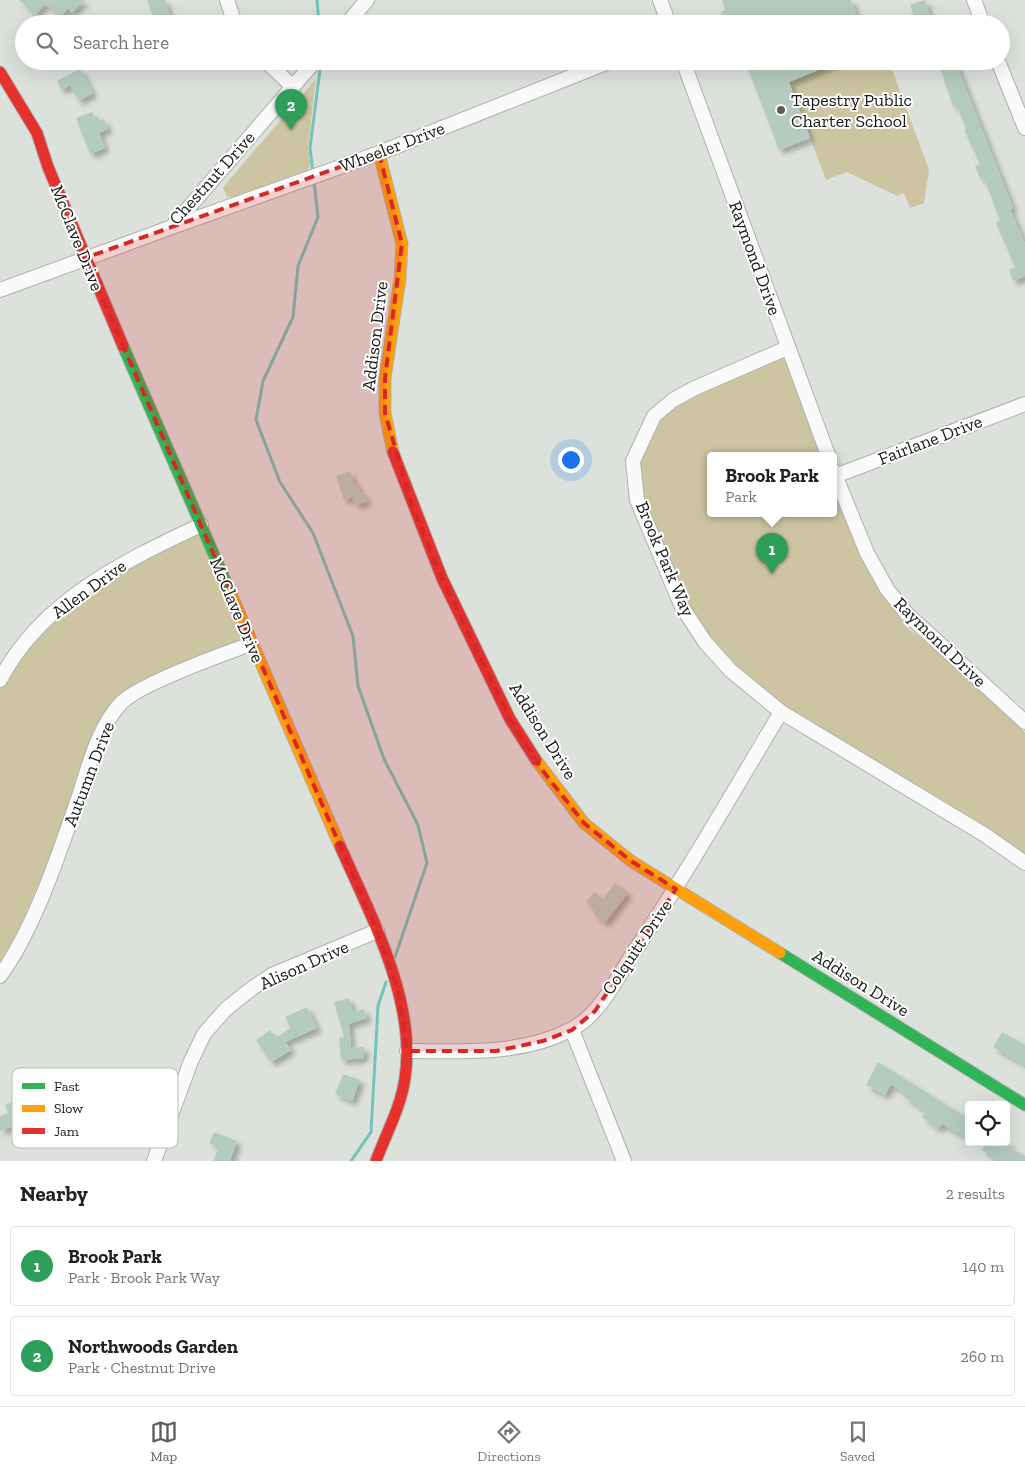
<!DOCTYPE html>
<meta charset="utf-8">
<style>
body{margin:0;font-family:"Zilla Slab",serif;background:#f2f2f2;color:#202124}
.controls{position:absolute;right:15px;bottom:15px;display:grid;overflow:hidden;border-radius:5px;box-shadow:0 5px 20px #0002}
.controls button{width:45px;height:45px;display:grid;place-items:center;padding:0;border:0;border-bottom:1px solid #e0e0e0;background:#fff;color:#202124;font:25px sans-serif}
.you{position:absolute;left:570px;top:459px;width:18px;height:18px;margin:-12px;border:4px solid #fff;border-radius:50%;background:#1a73e8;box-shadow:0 0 0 8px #1a73e833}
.badge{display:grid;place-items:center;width:32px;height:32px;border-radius:50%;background:#5a5e59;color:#fff;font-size:16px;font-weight:700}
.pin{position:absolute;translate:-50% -41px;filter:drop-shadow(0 1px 2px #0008)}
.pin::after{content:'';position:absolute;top:26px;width:18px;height:15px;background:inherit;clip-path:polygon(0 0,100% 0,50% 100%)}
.popup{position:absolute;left:707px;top:452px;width:130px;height:65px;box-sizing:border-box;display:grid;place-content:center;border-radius:5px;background:#fff;filter:drop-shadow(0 1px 4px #0005);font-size:16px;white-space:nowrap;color:#757577}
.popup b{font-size:19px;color:#202124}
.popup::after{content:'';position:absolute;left:50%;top:100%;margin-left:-10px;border:10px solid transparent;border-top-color:#fff}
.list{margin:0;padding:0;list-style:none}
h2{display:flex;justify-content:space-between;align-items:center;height:65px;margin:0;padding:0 20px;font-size:21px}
h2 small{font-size:16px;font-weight:400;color:#757577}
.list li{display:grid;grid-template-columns:32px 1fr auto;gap:15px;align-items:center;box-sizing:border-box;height:80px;margin:0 10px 10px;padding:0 10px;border:1px solid #e0e0e0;border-radius:5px}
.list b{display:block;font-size:19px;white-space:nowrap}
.list p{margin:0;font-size:16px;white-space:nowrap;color:#757577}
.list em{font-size:16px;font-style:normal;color:#757577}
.icon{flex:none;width:28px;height:28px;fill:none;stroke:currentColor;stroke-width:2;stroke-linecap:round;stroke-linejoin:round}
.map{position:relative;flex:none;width:1025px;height:1161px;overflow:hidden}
.search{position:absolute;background:#fff;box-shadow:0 5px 20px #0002;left:15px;right:15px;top:15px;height:55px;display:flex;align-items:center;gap:12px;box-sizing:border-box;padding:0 18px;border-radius:28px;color:#757577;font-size:19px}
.sheet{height:245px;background:#fff}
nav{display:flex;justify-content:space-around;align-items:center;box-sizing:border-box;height:70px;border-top:1px solid #e0e0e0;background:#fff;font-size:14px;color:#757577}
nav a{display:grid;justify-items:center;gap:2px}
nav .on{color:#5a5e59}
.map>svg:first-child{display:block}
.green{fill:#cdc5a2}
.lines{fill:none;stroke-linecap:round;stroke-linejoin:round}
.stream{stroke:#73c3b9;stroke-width:3}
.building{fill:#b4ccbf;filter:url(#shadow)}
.street-casing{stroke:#adb1ac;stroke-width:16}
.fast-casing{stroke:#adb1ac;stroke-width:13}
.slow-casing{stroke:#adb1ac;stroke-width:13}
.jam-casing{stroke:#adb1ac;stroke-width:13}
.street{stroke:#fafafa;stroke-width:14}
.fast{stroke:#30b455;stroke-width:11}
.slow{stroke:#ff9f0a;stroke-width:11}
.jam{stroke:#e5322d;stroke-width:11}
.marked{fill:#d62828;fill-opacity:0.2;stroke:#d62828;stroke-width:4;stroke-dasharray:10 6;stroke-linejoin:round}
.poi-dot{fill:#5a5e59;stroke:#fff;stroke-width:2}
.labels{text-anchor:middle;stroke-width:4;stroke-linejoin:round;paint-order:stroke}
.poi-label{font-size:18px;fill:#141713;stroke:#fff;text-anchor:start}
.street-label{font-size:18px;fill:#141713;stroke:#fff}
.key{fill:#fff;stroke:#b8b9b8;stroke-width:1}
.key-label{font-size:14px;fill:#141713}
</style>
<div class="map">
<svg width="1025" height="1161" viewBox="0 0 1025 1161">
<defs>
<filter id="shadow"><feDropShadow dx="4.5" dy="4.5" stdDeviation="2.5" flood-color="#0004"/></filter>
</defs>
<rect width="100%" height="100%" fill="#dce1dc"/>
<g class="green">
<path d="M842 61H889L929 170 924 203 910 208 904 193 897 196 847 172 826 180 789 82Z"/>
<path d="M316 79 308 147 310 164 308 170 236 198 227 196 223 188 230 179Z"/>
<path d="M790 348 827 455H711V513H833V475L856 541 906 627 968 673 1018 723 1025 733V863L834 742 724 666 682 608 633 485 646 431 691 392Z"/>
<path d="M201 522 250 641 142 689 109 718 0 975V678L52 615Z"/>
</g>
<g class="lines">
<g class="stream">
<path d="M317 0 319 24"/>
<path d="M313 173 310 148 321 62"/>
<path d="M314 181 318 217 298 266 293 317 263 381 256 420 280 482 313 533 353 636 358 686 384 759 418 825 427 863 395 957"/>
<path d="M351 1161 371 1132 378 1006 386 982"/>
</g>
</g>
<g class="building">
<path d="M19 0H85L72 13 68 9 60 17 46 3 35 15Z"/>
<path d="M147 0H165L170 15 155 21Z"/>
<path d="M722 0H851L860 24H796L795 20 787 24H725L721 12 725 10Z"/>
<path d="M925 0 933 24H917L910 5Z"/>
<path d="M745 61H840L789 82 810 138 779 150Z"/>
<path d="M938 61H955L1013 208 1010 209 1025 244V276L1013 281 1009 270 1015 267 996 223 1000 221 984 178 981 180 975 166 980 164 964 130 966 129 957 106 953 107Z"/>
<path d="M80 69 93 93 78 101 70 85 61 90 57 81Z"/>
<path d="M92 112 96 122 104 119 108 129 99 133 105 148 90 154 76 118Z"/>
<path d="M350 471 354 483H356L360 493 363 492 367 502 355 505 352 497 344 500 336 476Z"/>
<path d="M615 883 628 893 605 923 593 914 596 910 586 902 594 892 603 899Z"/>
<path d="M349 998 353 1012 364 1009 367 1018 349 1024 351 1048 364 1047V1058L341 1060 339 1038 344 1037 334 1002Z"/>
<path d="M307 1007 317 1028 285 1042 291 1050 271 1062 256 1040 270 1030 276 1038 290 1028 285 1017Z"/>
<path d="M1002 1032 1025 1045V1065L993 1047Z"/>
<path d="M878 1062 969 1119V1139L942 1124 938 1129 922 1117 926 1111 904 1097 906 1094 891 1084 885 1095 866 1085Z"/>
<path d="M343 1074 360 1080 352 1101 335 1094Z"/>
<path d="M13 1102 21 1123 0 1131V1116L8 1113 5 1105Z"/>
<path d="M214 1132 237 1141 230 1161H213L219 1147 209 1143Z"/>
<path d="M987 1142H1010L1007 1146 1025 1156V1161H1001L982 1150Z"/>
</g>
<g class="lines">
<g class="street-casing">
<g id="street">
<path d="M227 0 235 24"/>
<path d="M660 0 669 24"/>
<path d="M974 0 983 24"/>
<path d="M347 24 367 0"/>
<path d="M266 61 293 87"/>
<path d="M683 61 828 455"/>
<path d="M998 61 1025 128"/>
<path d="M172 227 379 153 611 61"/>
<path d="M0 290 172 227 315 61"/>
<path d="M787 348 695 388 673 400 654 416 633 461 637 500 682 607 705 642 730 670 781 712 985 835 1025 863"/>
<path d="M833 470 867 553 887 589 907 614 1025 722"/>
<path d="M835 476 1025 404"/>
<path d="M0 680C41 601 124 561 201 525"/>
<path d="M0 976C35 928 59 853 79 796 89 765 98 728 121 703 140 684 223 654 251 644"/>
<path d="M572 1030 624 1161"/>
<path d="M407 1051C462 1051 519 1056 570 1030 598 1017 616 980 632 955 685 876 732 794 781 712"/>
<path d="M154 1161 191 1061 204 1034 226 1009 251 989 272 975 377 931"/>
</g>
</g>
<g class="fast-casing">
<g id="fast">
<path d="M123 346 231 594"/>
<path d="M780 953 1025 1105"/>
</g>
</g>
<g class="slow-casing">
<g id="slow">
<path d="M379 153 402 244 400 279 385 378V413L393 452"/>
<path d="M231 594 340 846"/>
<path d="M536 760 584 823 631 861 780 953"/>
</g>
</g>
<g class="jam-casing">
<g id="jam">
<path d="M0 72 37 133 48 167 123 346"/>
<path d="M393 452 442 578 510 719 536 760"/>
<path d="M340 846C370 914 417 1002 405 1078 401 1107 386 1134 376 1161"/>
</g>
</g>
<use href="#street" class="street"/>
<use href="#fast" class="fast"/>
<use href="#slow" class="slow"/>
<use href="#jam" class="jam"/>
</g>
<path class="marked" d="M379 153 402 244 385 378V413L412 505 442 578 510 719 543 771 584 823 631 861 676 889 595 1011 572 1030 543 1041 496 1051H407L398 991 377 931 85 258Z"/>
<circle class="poi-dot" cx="781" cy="110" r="5"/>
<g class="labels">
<g class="poi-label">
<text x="791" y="106">Tapestry Public<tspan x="791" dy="21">Charter School</tspan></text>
</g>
<g class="street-label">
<text transform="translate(392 147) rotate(-21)" y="6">Wheeler Drive</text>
<text transform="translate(212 178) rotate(-48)" y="6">Chestnut Drive</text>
<text transform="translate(77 238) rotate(68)" y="6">McClave Drive</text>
<text transform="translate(755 258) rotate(70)" y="6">Raymond Drive</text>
<text transform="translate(375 336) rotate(-83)" y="6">Addison Drive</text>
<text transform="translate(930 440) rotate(-21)" y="6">Fairlane Drive</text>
<text transform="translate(665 559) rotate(67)" y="6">Brook Park Way</text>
<text transform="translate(89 589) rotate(-36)" y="6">Allen Drive</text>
<text transform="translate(237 610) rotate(67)" y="6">McClave Drive</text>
<text transform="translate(940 642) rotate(44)" y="6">Raymond Drive</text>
<text transform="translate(543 731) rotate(58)" y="6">Addison Drive</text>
<text transform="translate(89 774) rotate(-69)" y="6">Autumn Drive</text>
<text transform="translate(637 947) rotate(-56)" y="6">Colquitt Drive</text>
<text transform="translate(304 965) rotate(-24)" y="6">Alison Drive</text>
<text transform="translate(861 983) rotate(32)" y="6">Addison Drive</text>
</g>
</g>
<rect x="12" y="1068" width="166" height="80" rx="8" class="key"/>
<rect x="22" y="1083" width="23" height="6" fill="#30b455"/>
<rect x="22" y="1105" width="23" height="7" fill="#ff9f0a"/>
<rect x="22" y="1128" width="23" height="6" fill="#e5322d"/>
<g class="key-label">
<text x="54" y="1091">Fast</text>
<text x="54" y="1113">Slow</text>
<text x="54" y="1136">Jam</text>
</g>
</svg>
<div class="controls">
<button><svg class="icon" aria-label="locate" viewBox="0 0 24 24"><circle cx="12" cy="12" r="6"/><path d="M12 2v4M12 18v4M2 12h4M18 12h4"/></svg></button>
</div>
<div class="you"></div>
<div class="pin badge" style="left:772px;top:574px;background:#2e9e5b">1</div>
<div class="popup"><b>Brook Park</b>Park</div>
<div class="pin badge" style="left:291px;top:130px;background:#2e9e5b">2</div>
<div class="search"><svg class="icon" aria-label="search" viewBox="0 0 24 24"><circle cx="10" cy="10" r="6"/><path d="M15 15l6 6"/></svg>Search here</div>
</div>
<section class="sheet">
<h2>Nearby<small>2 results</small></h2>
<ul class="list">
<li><span class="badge" style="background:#2e9e5b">1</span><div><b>Brook Park</b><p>Park · Brook Park Way</p></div><em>140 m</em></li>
<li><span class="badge" style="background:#2e9e5b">2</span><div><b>Northwoods Garden</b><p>Park · Chestnut Drive</p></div><em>260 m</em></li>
</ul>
</section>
<nav>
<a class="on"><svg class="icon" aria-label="map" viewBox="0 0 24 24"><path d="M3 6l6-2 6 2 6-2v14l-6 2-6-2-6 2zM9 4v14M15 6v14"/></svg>Map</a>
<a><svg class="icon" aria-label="directions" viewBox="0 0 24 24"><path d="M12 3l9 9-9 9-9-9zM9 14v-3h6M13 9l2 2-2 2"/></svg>Directions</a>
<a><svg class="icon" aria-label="saved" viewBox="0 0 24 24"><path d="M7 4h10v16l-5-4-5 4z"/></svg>Saved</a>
</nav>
